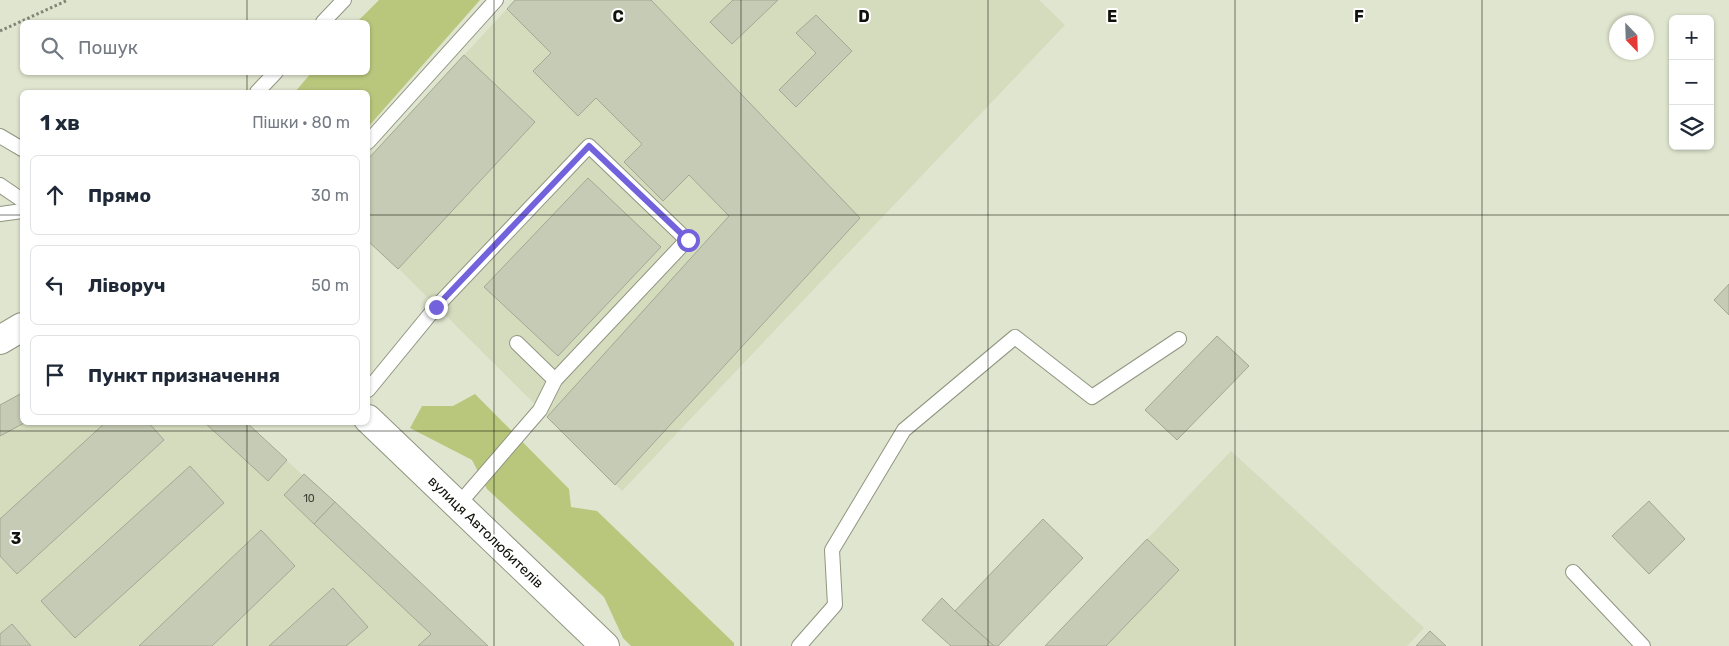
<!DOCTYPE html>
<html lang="uk">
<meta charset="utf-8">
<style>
body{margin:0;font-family:Rubik,sans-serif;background:#f6f6f7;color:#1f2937}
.controls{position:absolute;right:15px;top:15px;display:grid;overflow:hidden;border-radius:8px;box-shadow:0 1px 4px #0004}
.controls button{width:45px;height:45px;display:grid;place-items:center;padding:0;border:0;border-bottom:1px solid #e0e1e3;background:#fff;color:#1f2937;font:25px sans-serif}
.compass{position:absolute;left:1609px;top:15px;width:45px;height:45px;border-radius:50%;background:#fff;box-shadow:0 1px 4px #0004;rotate:157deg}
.stop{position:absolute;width:15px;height:15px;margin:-11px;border:4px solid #7262dc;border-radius:50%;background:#fff}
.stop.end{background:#7262dc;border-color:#fff;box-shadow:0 1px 5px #0008}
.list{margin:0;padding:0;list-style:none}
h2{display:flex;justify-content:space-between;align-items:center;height:65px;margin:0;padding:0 20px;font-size:21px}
h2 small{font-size:16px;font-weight:400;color:#747a83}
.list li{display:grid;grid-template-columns:32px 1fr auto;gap:15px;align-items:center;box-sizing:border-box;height:80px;margin:0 10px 10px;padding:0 10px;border:1px solid #e0e1e3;border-radius:8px}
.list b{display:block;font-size:19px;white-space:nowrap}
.list em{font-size:16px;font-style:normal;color:#747a83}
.icon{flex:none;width:28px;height:28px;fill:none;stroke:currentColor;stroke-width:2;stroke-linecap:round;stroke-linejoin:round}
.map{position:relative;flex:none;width:1729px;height:646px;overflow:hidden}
.search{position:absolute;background:#fff;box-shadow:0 1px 4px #0004;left:20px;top:20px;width:350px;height:55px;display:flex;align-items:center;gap:12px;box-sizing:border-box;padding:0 18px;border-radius:8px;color:#747a83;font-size:19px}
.panel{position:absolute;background:#fff;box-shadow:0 1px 4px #0004;left:20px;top:90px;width:350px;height:335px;border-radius:8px}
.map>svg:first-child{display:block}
.built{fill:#d5dcbe}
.green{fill:#b9c77d}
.building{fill:#c6cbb5;stroke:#a3a892}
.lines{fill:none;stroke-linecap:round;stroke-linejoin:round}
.service-casing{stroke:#909580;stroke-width:16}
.minor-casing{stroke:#909580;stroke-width:30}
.path{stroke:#818575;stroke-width:3;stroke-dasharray:2.5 2.5;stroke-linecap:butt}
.service{stroke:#fff;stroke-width:14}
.minor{stroke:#fff;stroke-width:28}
.route{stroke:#7262dc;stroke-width:6}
.grid{fill:none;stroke:#10120a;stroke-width:1;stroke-opacity:0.55}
.labels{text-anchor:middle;stroke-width:4;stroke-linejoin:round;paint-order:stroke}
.number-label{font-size:11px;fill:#3e4035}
.street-label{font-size:14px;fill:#10120a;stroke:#fff}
.grid-label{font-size:16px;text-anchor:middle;font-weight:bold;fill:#10120a;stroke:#fff;stroke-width:4;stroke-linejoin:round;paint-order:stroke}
</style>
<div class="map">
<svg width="1729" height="646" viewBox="0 0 1729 646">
<rect width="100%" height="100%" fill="#dfe5ce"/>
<g class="built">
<path d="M515 0H1039L1065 25 622 491 399 269 368 241V159Z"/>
<path d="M22 393V422L246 423 488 646H0V405Z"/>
<path d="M1231 451 1424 628 1407 646H1045Z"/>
</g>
<g class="green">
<path d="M379 0H480L368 127V92H295L311 73 368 72V22H357Z"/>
<path d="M475 394 569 489 571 507 597 511 734 643V646H631L623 638 604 597 487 489 472 460 410 428 422 406H453Z"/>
</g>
<g class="building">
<path d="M515 0H651L860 218 615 485 547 417 729 216 689 175 663 201 624 162 642 144 596 98 578 116 533 71 551 53 507 9Z"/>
<path d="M733 0H778L732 44 710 22Z"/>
<path d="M816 15 852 51 796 107 779 90 816 53 796 33Z"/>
<path d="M464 55 535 122 398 269 368 241V159Z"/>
<path d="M588 178 661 247 558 356 484 287Z"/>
<path d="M1729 284V315L1714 300Z"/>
<path d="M1217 336 1249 366 1177 440 1145 410Z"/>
<path d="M22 393V422H26L0 436V405Z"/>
<path d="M106 422H148L164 440 17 574 0 556V519Z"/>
<path d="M204 422H246L287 460 268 481Z"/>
<path d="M190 466 224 503 75 638 41 601Z"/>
<path d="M304 474 335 502 314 524 284 495Z"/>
<path d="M1649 501 1685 539 1649 574 1612 536Z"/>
<path d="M335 502 488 646H418L431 634 314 524Z"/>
<path d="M1043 519 1083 558 998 646H994L955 611Z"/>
<path d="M261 530 295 566 212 646H139Z"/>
<path d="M1147 539 1179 570 1106 646H1045Z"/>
<path d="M333 588 368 627 346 646H269Z"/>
<path d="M942 598 955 611 994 646H951L922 620Z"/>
<path d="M12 624 31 646H0V634Z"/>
<path d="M1430 631 1446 646H1416Z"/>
</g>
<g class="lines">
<g class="service-casing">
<g id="service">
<path d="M323 22 344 0"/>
<path d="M257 92 276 72"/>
<path d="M0 136 22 149"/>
<path d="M368 142 496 0"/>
<path d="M0 185 22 200"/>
<path d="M0 214 22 211"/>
<path d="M517 343 555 380"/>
<path d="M368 390 436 307 589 146 687 240 555 380 540 410 458 505"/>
<path d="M1573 572 1643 646"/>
<path d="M799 646 835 605 832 550 904 430 1015 337 1092 397 1179 339"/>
</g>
</g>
<g class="minor-casing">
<g id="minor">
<path d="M0 340 22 327"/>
<path d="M368 419 605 646"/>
</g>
</g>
<path class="path" d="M0 31 68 0"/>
<use href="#service" class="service"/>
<use href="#minor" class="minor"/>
</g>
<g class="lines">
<path class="route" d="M436 307 589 146 688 240"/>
</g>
<path class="grid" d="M247 0V22M494 0V646M741 0V646M988 0V646M1235 0V646M1482 0V646M247 72V92M0 215H22M368 215H1729M247 422V646M0 431H1729"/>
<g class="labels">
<g class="number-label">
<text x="309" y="502">10</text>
</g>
<g class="street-label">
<text transform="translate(486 532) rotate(44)" y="5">вулиця Автолюбителів</text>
</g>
</g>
<g class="grid-label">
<text x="618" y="22">C</text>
<text x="864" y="22">D</text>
<text x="1112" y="22">E</text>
<text x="1359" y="22">F</text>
<text x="16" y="544">3</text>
</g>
</svg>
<div class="controls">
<button>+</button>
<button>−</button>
<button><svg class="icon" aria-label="layers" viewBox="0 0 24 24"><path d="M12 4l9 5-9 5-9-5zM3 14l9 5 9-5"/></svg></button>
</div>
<svg class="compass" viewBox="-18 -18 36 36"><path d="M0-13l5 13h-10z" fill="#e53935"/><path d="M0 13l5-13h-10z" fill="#747a83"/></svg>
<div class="stop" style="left:688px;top:240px"></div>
<div class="stop end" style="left:436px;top:307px"></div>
<div class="search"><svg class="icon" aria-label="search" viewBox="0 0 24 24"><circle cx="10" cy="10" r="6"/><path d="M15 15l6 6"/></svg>Пошук</div>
<section class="panel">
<h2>1 хв<small>Пішки · 80 m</small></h2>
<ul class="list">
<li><svg class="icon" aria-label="ahead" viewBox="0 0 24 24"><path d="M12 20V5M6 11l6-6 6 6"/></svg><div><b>Прямо</b></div><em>30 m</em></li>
<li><svg class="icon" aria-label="left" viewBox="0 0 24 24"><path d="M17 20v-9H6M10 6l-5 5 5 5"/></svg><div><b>Ліворуч</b></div><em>50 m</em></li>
<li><svg class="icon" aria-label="arrive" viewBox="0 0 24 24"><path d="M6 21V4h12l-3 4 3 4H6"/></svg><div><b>Пункт призначення</b></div></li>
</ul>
</section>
</div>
